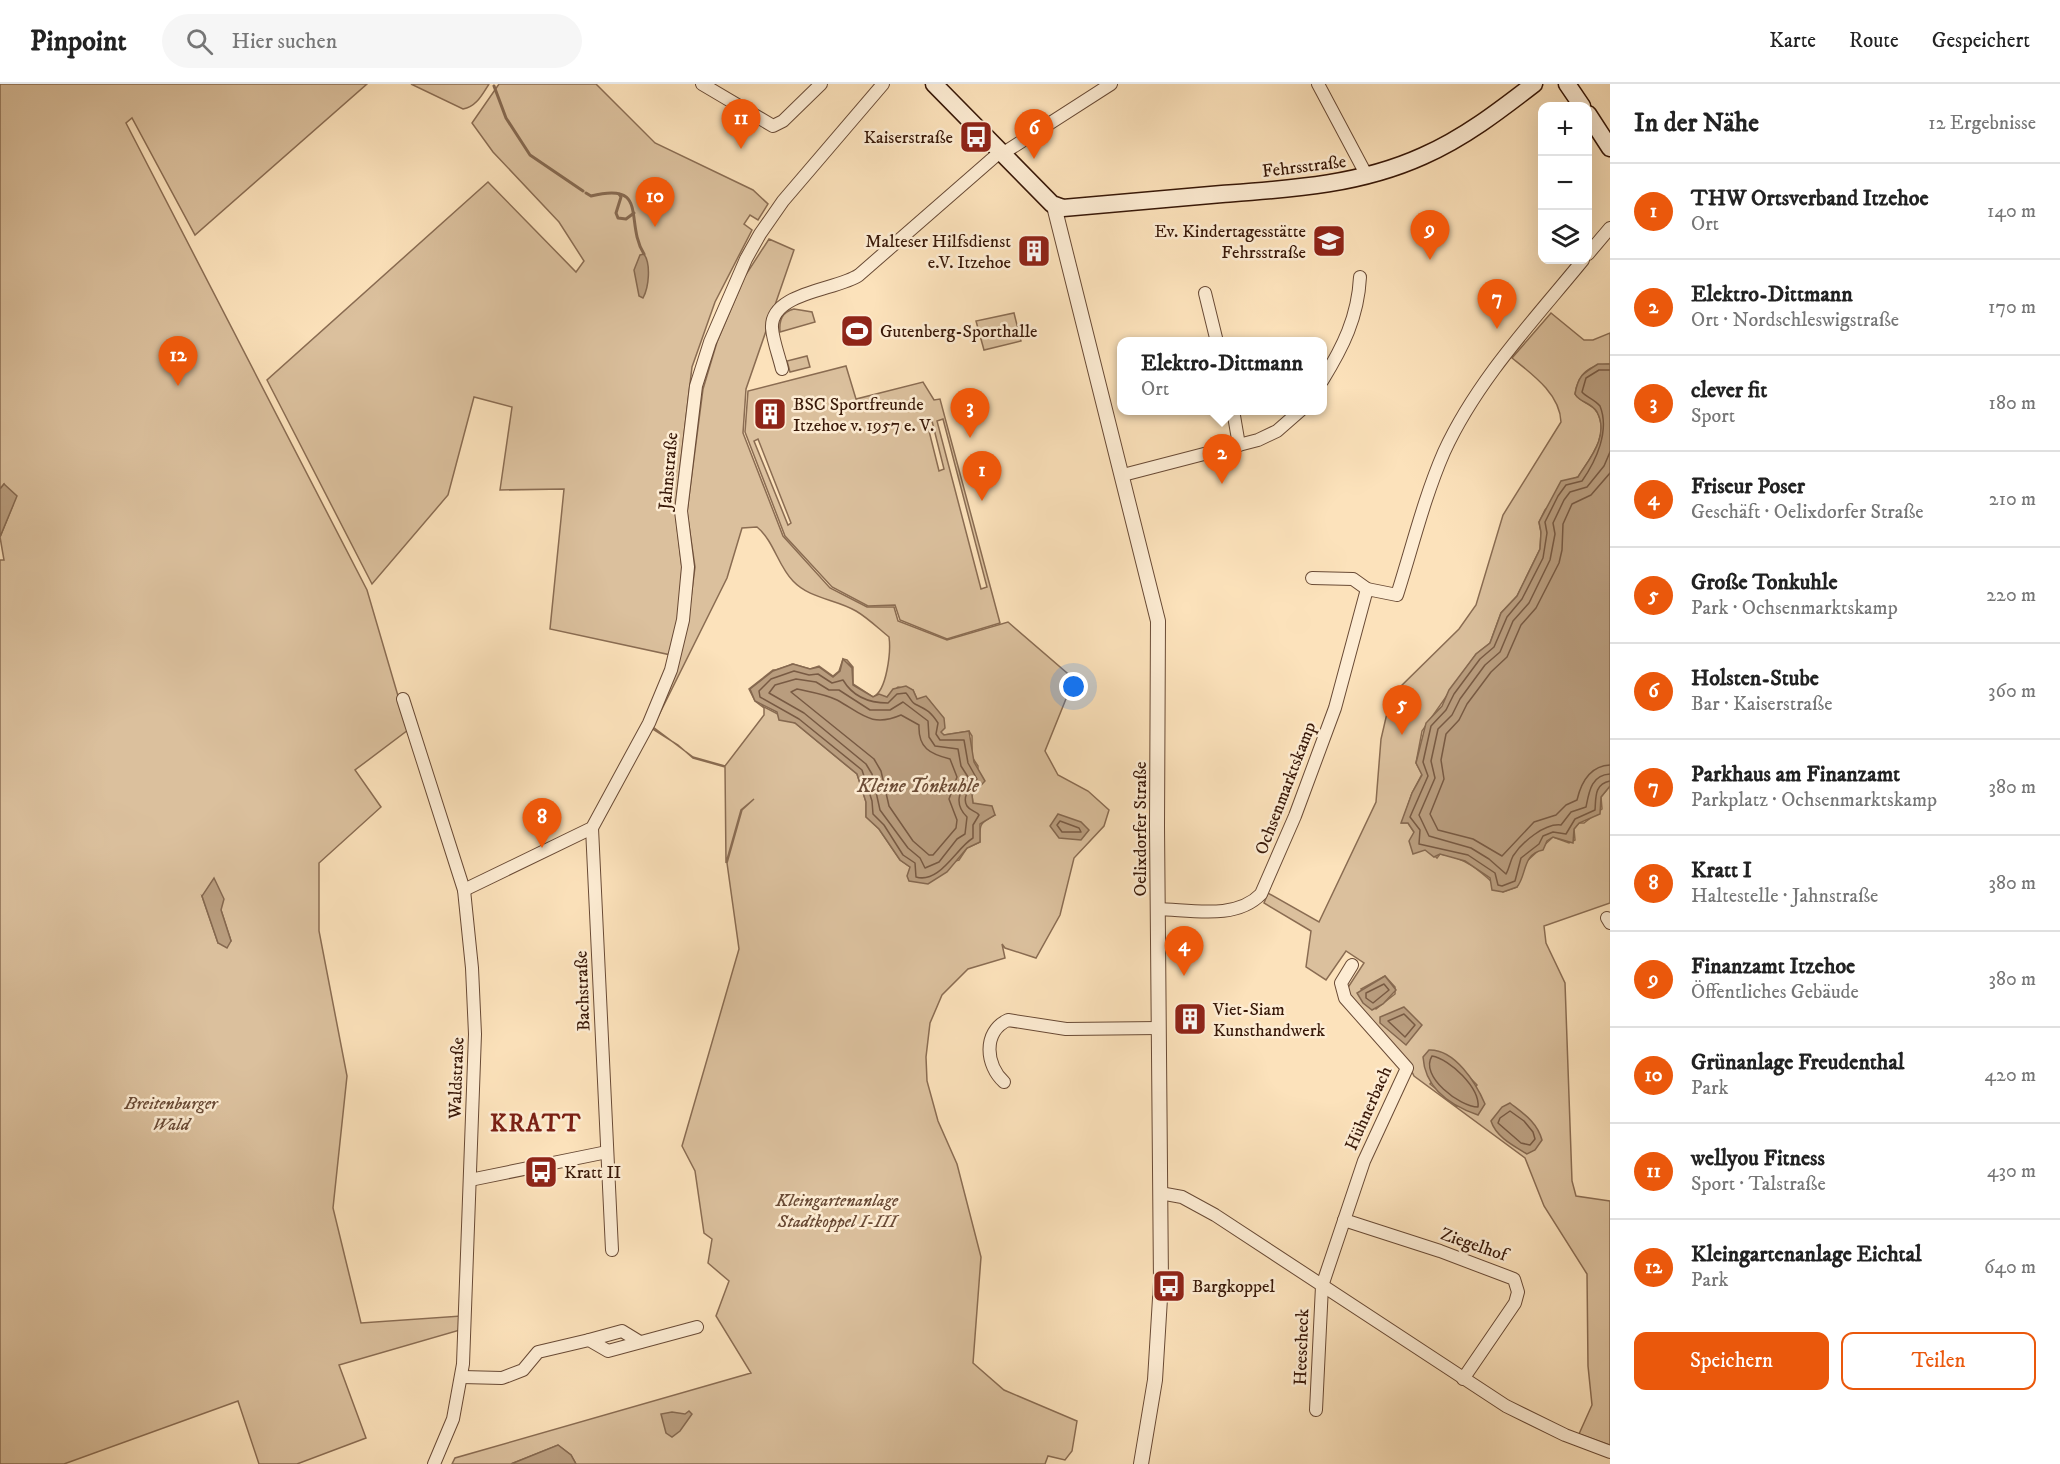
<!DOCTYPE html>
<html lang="de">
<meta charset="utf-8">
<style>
body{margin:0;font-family:"IM FELL DW Pica",serif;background:#f6f6f6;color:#222}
.controls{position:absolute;right:18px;top:18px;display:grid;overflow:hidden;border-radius:12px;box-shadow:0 6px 24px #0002}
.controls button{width:54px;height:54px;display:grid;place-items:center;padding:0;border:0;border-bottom:2px solid #e0e0e0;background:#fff;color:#222;font:30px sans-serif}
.you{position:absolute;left:1074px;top:603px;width:21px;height:21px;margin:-15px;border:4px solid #fff;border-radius:50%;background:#1a73e8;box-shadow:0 0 0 9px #1a73e833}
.badge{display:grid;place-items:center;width:39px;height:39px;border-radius:50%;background:#ea580c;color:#fff;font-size:20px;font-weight:700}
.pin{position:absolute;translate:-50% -50px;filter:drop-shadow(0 2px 3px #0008)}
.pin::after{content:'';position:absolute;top:32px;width:21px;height:18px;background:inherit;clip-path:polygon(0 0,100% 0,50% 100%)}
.popup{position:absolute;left:1117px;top:253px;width:210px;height:78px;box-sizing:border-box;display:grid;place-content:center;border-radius:12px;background:#fff;filter:drop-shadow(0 2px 4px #0005);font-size:20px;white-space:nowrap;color:#767676}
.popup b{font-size:22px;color:#222}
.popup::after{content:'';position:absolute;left:50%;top:100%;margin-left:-12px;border:12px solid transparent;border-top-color:#fff}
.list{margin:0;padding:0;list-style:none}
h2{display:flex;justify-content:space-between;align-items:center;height:78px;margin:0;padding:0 24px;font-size:26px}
h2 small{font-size:20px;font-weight:400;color:#767676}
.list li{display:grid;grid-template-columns:39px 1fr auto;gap:18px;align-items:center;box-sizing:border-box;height:96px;padding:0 24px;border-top:2px solid #e0e0e0}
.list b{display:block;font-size:22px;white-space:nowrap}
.list p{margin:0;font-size:20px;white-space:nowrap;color:#767676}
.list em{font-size:20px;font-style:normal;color:#767676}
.actions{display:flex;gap:12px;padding:18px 24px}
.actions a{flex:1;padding:14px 0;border:2px solid #ea580c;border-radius:12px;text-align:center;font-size:21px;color:#ea580c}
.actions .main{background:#ea580c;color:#fff}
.icon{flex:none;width:33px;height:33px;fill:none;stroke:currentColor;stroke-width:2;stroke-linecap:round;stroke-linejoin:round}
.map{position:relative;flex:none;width:1610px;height:1380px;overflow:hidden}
header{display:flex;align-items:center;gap:36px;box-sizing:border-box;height:84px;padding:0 30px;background:#fff;border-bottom:2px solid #e0e0e0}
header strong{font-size:28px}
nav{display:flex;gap:33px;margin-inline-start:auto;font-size:21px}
.search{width:420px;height:54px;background:#f6f6f6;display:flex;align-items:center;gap:15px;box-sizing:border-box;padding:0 21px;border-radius:33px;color:#767676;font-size:22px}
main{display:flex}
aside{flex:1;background:#fff}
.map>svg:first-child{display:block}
.green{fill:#dbc09d;stroke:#8a6c52;stroke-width:1.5;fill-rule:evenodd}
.water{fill:#b99d7e;stroke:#85684f;stroke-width:1.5}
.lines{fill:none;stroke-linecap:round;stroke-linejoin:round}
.shore{stroke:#785a43;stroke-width:1.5}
.stream{stroke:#85684f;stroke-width:3}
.minor-casing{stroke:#694a35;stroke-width:14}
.tertiary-casing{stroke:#694a35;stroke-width:16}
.secondary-casing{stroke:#381808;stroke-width:19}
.minor{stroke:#fdecd3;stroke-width:12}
.tertiary{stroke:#fdecd3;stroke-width:14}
.secondary{stroke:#fdecd3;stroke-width:16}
.labels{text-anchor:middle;stroke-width:5;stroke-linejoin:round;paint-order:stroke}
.poi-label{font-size:18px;fill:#381808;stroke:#fdecd3;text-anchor:start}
.street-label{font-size:18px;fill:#381808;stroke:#fdecd3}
.park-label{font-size:18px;font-style:italic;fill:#694a35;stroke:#fdecd3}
.water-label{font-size:20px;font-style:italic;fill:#6c4d37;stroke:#fdecd3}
.district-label{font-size:24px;font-weight:bold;letter-spacing:1.5px;fill:#7a1f14;stroke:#fdecd3}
</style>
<header>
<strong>Pinpoint</strong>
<div class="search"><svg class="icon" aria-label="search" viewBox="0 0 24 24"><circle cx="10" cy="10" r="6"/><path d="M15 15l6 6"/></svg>Hier suchen</div>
<nav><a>Karte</a><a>Route</a><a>Gespeichert</a></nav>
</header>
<main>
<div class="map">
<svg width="1610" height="1380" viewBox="0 0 1610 1380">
<rect width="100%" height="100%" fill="#fce2bb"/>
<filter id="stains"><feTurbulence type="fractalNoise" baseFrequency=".00333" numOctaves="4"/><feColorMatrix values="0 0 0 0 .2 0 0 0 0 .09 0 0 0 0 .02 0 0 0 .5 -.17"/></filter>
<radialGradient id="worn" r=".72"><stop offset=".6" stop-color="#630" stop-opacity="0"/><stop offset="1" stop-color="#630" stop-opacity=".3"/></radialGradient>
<g class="green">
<path d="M0 0H367L195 151 132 34 126 39 367 506 408 646 355 686 381 723 319 779V847L347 992 333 1124 361 1239 461 1232 460 1246 339 1281 366 1354 297 1380H259L238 1317 64 1380H0V476H4L0 453 13 421 4 400 0 405ZM202 812 221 826 231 857 218 859Z"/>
<path d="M411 0H489C482 11 476 23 463 25Z"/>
<path d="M499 0H596L655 59 753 106 768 120 758 136 750 131 744 140 752 146 715 218 692 283 675 426 682 484 678 536 671 571 550 545 564 405 500 406 512 323 474 313 448 411 372 500 267 296 488 98 576 188 584 177 559 138 493 68 472 39Z"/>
<path d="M769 155 794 166 746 305 743 349 783 452 830 504 867 523H894L898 537 947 556 1008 538 1074 595 1045 667 1058 691 1088 707 1109 726 1104 742 1074 774 1060 831 1036 874 1005 864 1002 860 1005 874 968 885 942 911 930 939 926 973 927 997 938 1037 957 1080 981 1173 973 1279 1004 1306 1077 1337 1072 1367 1065 1376 1048 1372 1045 1380H576L571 1371 558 1361 511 1380H452L455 1374 751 1289 716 1232 729 1197 708 1179 712 1155 704 1149 695 1087 682 1062 739 865 727 779 742 726 754 715 741 726 726 779 725 683 693 674 678 661 651 644 688 537 695 483 687 428 703 305 717 258 745 192ZM757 443C774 457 778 482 793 497 810 515 836 515 856 527 868 534 879 545 889 553 891 567 887 607 873 613L853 600V583L847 576 843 575 839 587 833 592 819 582 810 585 792 580 779 586H773L749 605 755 617 764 624V631L725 682 693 673 653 643 727 494 742 444ZM843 576 852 583 853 601 873 613H887L898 603 913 606 917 615 929 616 941 633V649L944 651 969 647 972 652V673L978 682 977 705 972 711 973 720 981 721 995 731C980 738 979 741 980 758L967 764 959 776 910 788V783L900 776 879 745 866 733V718L857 690 795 639 764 623 751 605 773 587 793 580 810 585 819 583 833 593 840 587Z"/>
<path d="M794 225 812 228 815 238 780 248C779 236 782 228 794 225Z"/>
<path d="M1014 229 1021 257 984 266 976 237Z"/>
<path d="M1551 229 1584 256H1593L1610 249V280C1589 281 1578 289 1575 310 1580 319 1591 318 1597 328 1610 352 1589 375 1578 393L1573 395 1545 426 1539 438 1541 448 1540 465 1517 512 1501 529 1490 559 1476 570 1422 647 1416 679 1422 690 1412 709 1402 739H1408L1414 748 1413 766H1429L1437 774 1440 770C1469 774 1483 790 1503 808L1517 803 1526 778 1553 753 1569 759 1575 756 1574 745 1579 739H1584L1602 725 1601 713 1610 702V819L1544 842 1546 859 1565 899 1572 1097 1576 1112 1610 1117V1361L1579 1350 1592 1321 1588 1282 1587 1190 1544 1122 1525 1074 1414 992 1407 978 1348 913 1347 905 1364 879 1346 867 1326 896 1306 883 1311 847 1264 819 1268 809 1319 838 1376 718 1381 655 1391 612 1459 545 1476 521 1503 431 1561 338C1560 310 1532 290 1512 274ZM1385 892 1395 903V910L1376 925 1361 905ZM1452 975 1477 1001 1457 1022 1430 1000Z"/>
<path d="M807 272 810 283 790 288 787 277Z"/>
<path d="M846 282 856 315 923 298 934 316 940 315 1000 539 947 555 900 536 895 521 868 522 832 503 785 452 745 348 748 307ZM943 335 987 503 981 505 937 337ZM932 337 944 385 939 387 927 339ZM758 355 791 439 788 441 754 357Z"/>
</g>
<g class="water">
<path d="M644 170C651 180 649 203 643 214L639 212 634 186 640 171Z"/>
<path d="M1598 280H1610V702L1601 713 1600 730 1579 739 1574 745 1573 759 1553 753 1547 757 1543 766C1522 770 1527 791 1517 803L1503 808 1492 806 1490 794 1465 777 1440 770 1434 773 1425 766 1413 770 1409 757 1414 748 1408 739H1401L1412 709 1422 691 1416 679 1426 639 1442 622 1449 606 1476 570 1490 559 1501 529 1517 512 1540 465 1541 448 1539 438 1561 397 1578 393C1589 375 1610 352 1597 328 1591 318 1580 319 1575 310 1578 292 1583 289 1598 280Z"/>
<path d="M4 400 17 412 0 453V405Z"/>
<path d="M843 575 852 584 853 601 873 613 879 610 887 613 893 605 906 602 913 606 917 615 926 612 944 634 945 644 941 648 944 651 969 647 974 678 985 697 972 711 973 719 992 722 995 731 980 740V758L967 764 947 788 928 800 909 797 907 792 910 783 900 776 879 745 866 733V718L857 690 795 639 779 636 777 628 755 617 750 605 773 587 793 580 810 585 819 583 833 593 840 587Z"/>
<path d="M1058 730 1081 738 1089 746 1081 756 1059 754 1050 742Z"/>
<path d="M214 794 224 815 221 826 231 857 227 864 218 859 202 812Z"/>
<path d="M1385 892 1396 906 1383 920 1372 926 1363 919 1357 909Z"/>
<path d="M1404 923 1422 941 1406 961 1380 939V933Z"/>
<path d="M1429 966C1455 965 1476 999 1485 1020L1478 1031C1449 1021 1425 1004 1423 973Z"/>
<path d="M1510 1019C1524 1030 1537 1038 1542 1056L1535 1066 1527 1070C1514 1062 1496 1053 1491 1037L1502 1023Z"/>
<path d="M689 1327 692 1330 680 1347 672 1353 666 1349 661 1330 672 1328 685 1330Z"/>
<path d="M558 1361 571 1371 576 1380H511Z"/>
</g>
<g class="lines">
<g class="shore">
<path d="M1610 286H1599L1586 294 1582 308C1586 313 1594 315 1600 322 1610 347 1596 377 1582 397L1566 401 1558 412 1545 438 1547 449 1543 474 1522 515 1507 533 1494 563 1480 575 1454 610 1446 626 1431 642 1423 678 1428 692 1410 733 1420 746 1419 760 1468 771 1495 789 1498 801 1502 802 1515 797 1521 774 1539 760 1543 752 1553 748 1566 750 1575 735 1595 726C1596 714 1594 700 1610 697"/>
<path d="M1610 368 1604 382 1587 403 1570 408 1564 416 1553 439 1555 450 1550 476 1529 519 1513 537 1500 568 1485 581 1460 615 1452 631 1438 645 1431 677 1435 694 1419 731 1429 752 1471 764 1489 775 1506 790C1509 785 1510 778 1513 772 1522 758 1545 739 1561 741L1571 728 1586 723C1589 708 1591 691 1610 690"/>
<path d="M1610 389 1591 411 1572 420 1563 440 1562 466 1559 479 1536 524 1521 541 1507 573 1491 588 1467 620 1459 636 1446 650 1441 676 1444 695 1430 730 1438 746 1473 755 1502 772 1534 738 1556 731 1566 721 1577 716C1581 699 1589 682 1610 681"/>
<path d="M794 587 809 591 818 590 832 599 843 596C853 613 869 619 888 619L897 610 906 609C909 612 911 618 915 620 927 626 930 627 938 639L936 650 940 656H964L968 679 977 695C972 702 961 712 967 722 970 727 976 727 979 731L973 741V754C956 764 940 800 916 793L915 779 903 771 884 741 873 730 872 717 862 686 799 635 760 613 759 607 771 595Z"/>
<path d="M796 595 816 598 829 606H839L870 626H890L903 618 928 637 929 653 935 662 958 665 961 682 968 693C960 708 953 719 967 733L965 750 957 755 939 778 925 784 920 774 908 764 880 726 872 690 866 680 804 629 769 609 775 601Z"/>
<path d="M797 605C810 608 825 610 837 616 861 629 871 644 901 631L919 641C918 664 930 670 950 675L957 693 949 715 957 736 956 744 933 771H929L913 757 889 722 881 687 874 675 791 608Z"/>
<path d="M1060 737 1079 744 1081 748H1062L1057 741Z"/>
<path d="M1384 900 1389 906 1373 919 1366 914V909Z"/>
<path d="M1404 930 1415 941 1405 953 1388 937Z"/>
<path d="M1432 972C1450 975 1480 1004 1478 1023 1460 1023 1419 992 1432 972Z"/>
<path d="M1510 1027 1524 1037 1533 1048 1535 1055 1530 1061 1521 1059 1498 1039 1500 1034Z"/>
</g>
<g class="stream">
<path d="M494 2 506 34 530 71 583 107"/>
<path d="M586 109 591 112C650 97 624 138 644 170"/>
<path d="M619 110 621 113 616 129 618 134 626 135 634 129"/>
</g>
<g class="minor-casing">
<g id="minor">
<path d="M702 0 773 42 783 37 821 0"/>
<path d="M1318 0 1367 92"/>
<path d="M1002 70 1111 0"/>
<path d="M1588 170 1610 144"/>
<path d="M1205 209 1217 258"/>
<path d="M782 285C779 272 773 257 772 244 770 208 838 206 859 191L1000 68"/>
<path d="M1322 297C1343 263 1358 233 1360 193"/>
<path d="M1233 326 1239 361"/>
<path d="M1123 391 1258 356 1277 347 1301 326"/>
<path d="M1312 494 1353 495 1367 505"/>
<path d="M403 615 464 806 472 884 475 950 463 1280 453 1335 434 1380"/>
<path d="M592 744 612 1166"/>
<path d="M464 806 592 744 649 639 671 586 683 536 688 483 681 427 696 302 710 258 746 175 760 150 783 117 883 0"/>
<path d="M1158 825C1192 826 1236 836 1261 810L1295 732 1335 624 1367 505 1397 511C1412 464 1424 414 1444 368 1477 296 1534 236 1583 176"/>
<path d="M1607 834 1610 839"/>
<path d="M1004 998C986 982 982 948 1008 936L1066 945 1159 944"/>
<path d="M470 1096 607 1068"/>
<path d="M1160 1109 1182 1113 1215 1131 1506 1322 1565 1351 1610 1368"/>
<path d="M1344 1136 1440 1167 1514 1195 1518 1208 1515 1219 1463 1295"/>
<path d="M589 1256 622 1247 640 1258"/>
<path d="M462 1293 502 1294 523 1286 538 1268 589 1256 608 1267 697 1243"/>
<path d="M1316 1326 1322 1202 1364 1077 1407 984 1345 914 1341 899 1352 881"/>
</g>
</g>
<g class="tertiary-casing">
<path id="tertiary" d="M1054 122 1158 537 1157 742 1161 1198 1155 1296 1141 1380"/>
</g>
<g class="secondary-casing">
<g id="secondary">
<path d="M934 0 1052 120 1063 124C1116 119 1169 115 1222 110 1291 105 1359 101 1423 72 1464 54 1499 27 1534 0"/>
<path d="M1567 0 1582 22"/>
<path d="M1588 30 1610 64"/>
</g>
</g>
<use href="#minor" class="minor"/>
<use href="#tertiary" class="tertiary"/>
<use href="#secondary" class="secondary"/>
</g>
<defs>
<g id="bus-square" transform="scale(1.725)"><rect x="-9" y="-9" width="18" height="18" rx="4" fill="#8f2418" stroke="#fdecd3"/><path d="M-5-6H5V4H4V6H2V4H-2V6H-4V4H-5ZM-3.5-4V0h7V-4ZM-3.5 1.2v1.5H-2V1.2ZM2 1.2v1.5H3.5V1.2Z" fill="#fff"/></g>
<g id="school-square" transform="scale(1.725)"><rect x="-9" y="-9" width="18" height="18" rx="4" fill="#8f2418" stroke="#fdecd3"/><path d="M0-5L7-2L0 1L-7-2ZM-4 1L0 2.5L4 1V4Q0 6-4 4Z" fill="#fff"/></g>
<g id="building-square" transform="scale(1.725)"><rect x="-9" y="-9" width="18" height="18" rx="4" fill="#8f2418" stroke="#fdecd3"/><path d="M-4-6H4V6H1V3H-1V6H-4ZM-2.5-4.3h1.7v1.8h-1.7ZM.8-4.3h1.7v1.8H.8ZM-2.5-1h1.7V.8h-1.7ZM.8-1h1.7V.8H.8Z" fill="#fff"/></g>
<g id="stadium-square" transform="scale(1.725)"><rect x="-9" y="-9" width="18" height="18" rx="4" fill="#8f2418" stroke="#fdecd3"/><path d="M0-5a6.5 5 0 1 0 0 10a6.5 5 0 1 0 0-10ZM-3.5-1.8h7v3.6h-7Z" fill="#fff"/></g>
</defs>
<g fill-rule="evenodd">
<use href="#bus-square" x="976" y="53"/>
<use href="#school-square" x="1329" y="157"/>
<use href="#building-square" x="1034" y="167"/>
<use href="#stadium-square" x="857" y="247"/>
<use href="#building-square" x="770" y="330"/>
<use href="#building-square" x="1190" y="935"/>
<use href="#bus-square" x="541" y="1088"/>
<use href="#bus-square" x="1169" y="1202"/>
</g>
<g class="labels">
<g class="poi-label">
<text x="953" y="59" text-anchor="end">Kaiserstraße</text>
<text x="1306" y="153" text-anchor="end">Ev. Kindertagesstätte<tspan x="1306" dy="21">Fehrsstraße</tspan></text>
<text x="1011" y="163" text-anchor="end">Malteser Hilfsdienst<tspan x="1011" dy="21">e.V. Itzehoe</tspan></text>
<text x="880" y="253">Gutenberg-Sporthalle</text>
<text x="793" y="326">BSC Sportfreunde<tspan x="793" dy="21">Itzehoe v. 1957 e. V.</tspan></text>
<text x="1213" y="931">Viet-Siam<tspan x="1213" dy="21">Kunsthandwerk</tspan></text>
<text x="564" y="1094">Kratt II</text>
<text x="1192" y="1208">Bargkoppel</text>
</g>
<g class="street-label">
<text transform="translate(1304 82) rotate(-7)" y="6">Fehrsstraße</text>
<text transform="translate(668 387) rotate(-85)" y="6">Jahnstraße</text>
<text transform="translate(1285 704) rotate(-69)" y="6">Ochsenmarktskamp</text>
<text transform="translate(1140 745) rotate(-90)" y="6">Oelixdorfer Straße</text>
<text transform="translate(582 907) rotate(-92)" y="6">Bachstraße</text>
<text transform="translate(456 994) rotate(-88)" y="6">Waldstraße</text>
<text transform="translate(1368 1024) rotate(-66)" y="6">Hühnerbach</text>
<text transform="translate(1474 1160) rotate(19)" y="6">Ziegelhof</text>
<text transform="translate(1301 1263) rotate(-88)" y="6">Heescheck</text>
</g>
<g class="park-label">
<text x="171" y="1025">Breitenburger<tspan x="171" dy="21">Wald</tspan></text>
<text x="837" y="1122">Kleingartenanlage<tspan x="837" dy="21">Stadtkoppel I-III</tspan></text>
</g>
<g class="water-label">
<text x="918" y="708">Kleine Tonkuhle</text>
</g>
<g class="district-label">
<text x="536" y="1047">KRATT</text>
</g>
</g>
<rect width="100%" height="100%" filter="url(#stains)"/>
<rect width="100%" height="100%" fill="url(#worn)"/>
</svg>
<div class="controls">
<button>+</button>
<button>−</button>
<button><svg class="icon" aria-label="layers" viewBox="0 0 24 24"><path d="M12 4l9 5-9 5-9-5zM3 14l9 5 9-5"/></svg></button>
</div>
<div class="you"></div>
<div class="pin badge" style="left:982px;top:417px">1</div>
<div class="pin badge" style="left:1222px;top:400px">2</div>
<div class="popup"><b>Elektro-Dittmann</b>Ort</div>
<div class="pin badge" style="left:970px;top:354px">3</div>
<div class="pin badge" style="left:1184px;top:892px">4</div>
<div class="pin badge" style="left:1402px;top:651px">5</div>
<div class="pin badge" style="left:1034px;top:75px">6</div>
<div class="pin badge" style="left:1497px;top:245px">7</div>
<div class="pin badge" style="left:542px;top:764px">8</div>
<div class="pin badge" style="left:1430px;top:176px">9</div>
<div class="pin badge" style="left:655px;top:143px">10</div>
<div class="pin badge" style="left:741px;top:65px">11</div>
<div class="pin badge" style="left:178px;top:302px">12</div>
</div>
<aside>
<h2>In der Nähe<small>12 Ergebnisse</small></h2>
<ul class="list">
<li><span class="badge">1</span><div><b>THW Ortsverband Itzehoe</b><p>Ort</p></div><em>140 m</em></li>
<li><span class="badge">2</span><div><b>Elektro-Dittmann</b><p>Ort · Nordschleswigstraße</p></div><em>170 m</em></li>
<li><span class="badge">3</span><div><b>clever fit</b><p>Sport</p></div><em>180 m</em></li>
<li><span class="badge">4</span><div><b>Friseur Poser</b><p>Geschäft · Oelixdorfer Straße</p></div><em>210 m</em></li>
<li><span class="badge">5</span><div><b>Große Tonkuhle</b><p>Park · Ochsenmarktskamp</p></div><em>220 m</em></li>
<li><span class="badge">6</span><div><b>Holsten-Stube</b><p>Bar · Kaiserstraße</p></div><em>360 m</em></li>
<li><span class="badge">7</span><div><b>Parkhaus am Finanzamt</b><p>Parkplatz · Ochsenmarktskamp</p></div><em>380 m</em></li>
<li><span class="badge">8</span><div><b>Kratt I</b><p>Haltestelle · Jahnstraße</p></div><em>380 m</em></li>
<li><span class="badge">9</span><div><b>Finanzamt Itzehoe</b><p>Öffentliches Gebäude</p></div><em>380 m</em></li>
<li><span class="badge">10</span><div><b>Grünanlage Freudenthal</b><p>Park</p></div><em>420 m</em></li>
<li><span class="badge">11</span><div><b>wellyou Fitness</b><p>Sport · Talstraße</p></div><em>430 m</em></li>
<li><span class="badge">12</span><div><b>Kleingartenanlage Eichtal</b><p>Park</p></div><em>640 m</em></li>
</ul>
<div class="actions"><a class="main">Speichern</a><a>Teilen</a></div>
</aside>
</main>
